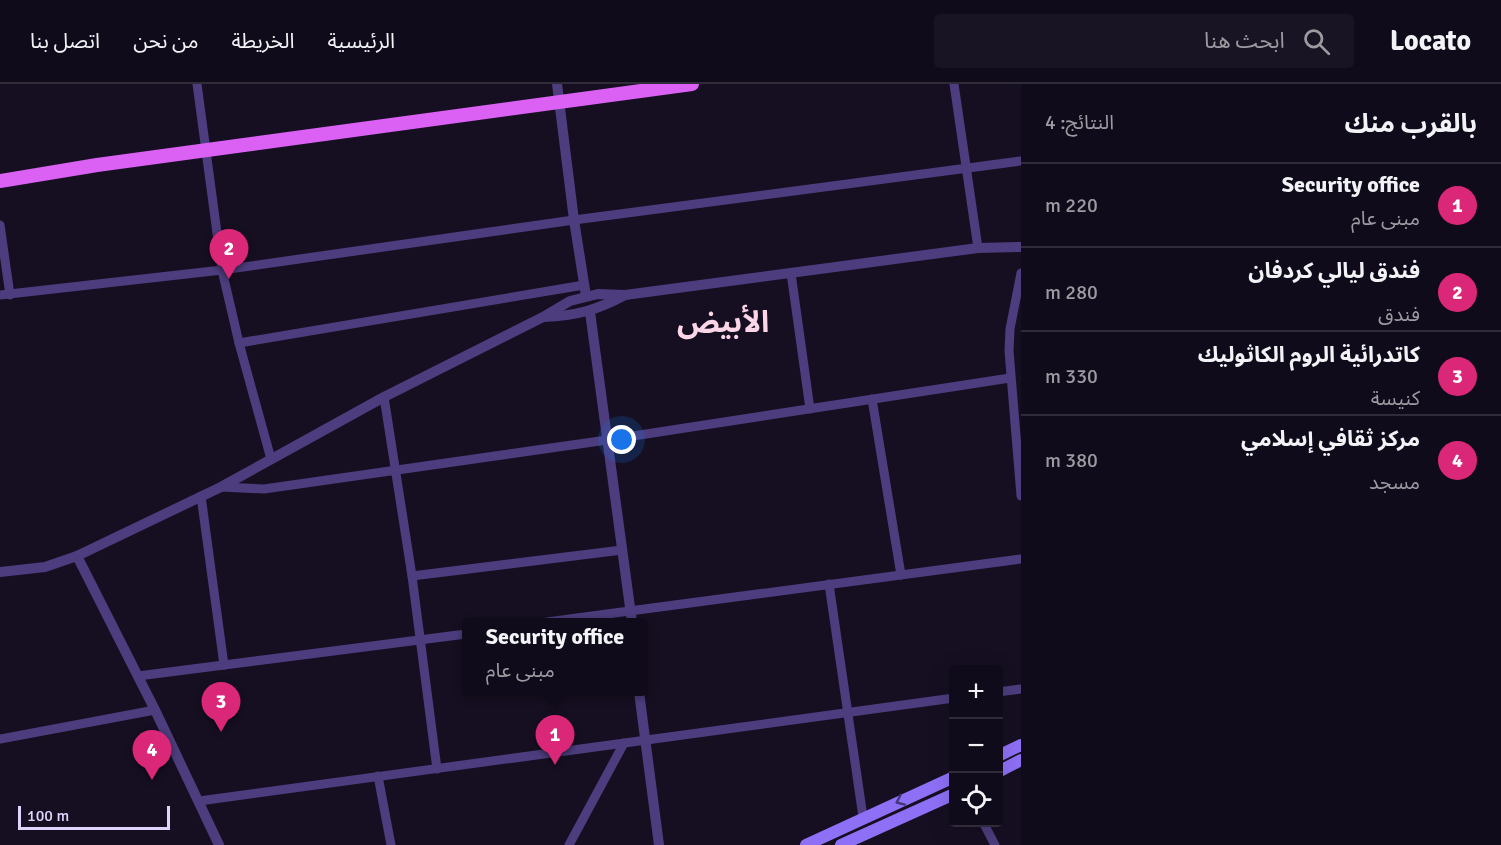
<!DOCTYPE html>
<html lang="ar">
<meta charset="utf-8">
<style>
body{margin:0;font-family:Signika,"Noto Sans Arabic",sans-serif;background:#191423;color:#f1f3f6;direction:rtl}
.controls{position:absolute;right:18px;bottom:18px;display:grid;overflow:hidden;border-radius:6px;box-shadow:0 6px 24px #0002}
.controls button{width:54px;height:54px;display:grid;place-items:center;padding:0;border:0;border-bottom:2px solid #302b39;background:#100b1a;color:#f1f3f6;font:30px sans-serif}
.scale{position:absolute;left:18px;bottom:15px;width:152px;box-sizing:border-box;padding-left:6px;border:3px solid #e0d3fc;border-top:0;font-size:16px;line-height:21px;white-space:nowrap;color:#e0d3fc;-webkit-text-stroke:4px #160f22;paint-order:stroke}
.you{position:absolute;left:622px;top:356px;width:21px;height:21px;margin:-15px;border:4px solid #fff;border-radius:50%;background:#1a73e8;box-shadow:0 0 0 9px #1a73e833}
.badge{display:grid;place-items:center;width:39px;height:39px;border-radius:50%;background:#db2777;color:#fff;font-size:20px;font-weight:700}
.pin{position:absolute;translate:-50% -50px;filter:drop-shadow(0 2px 3px #0008)}
.pin::after{content:'';position:absolute;top:32px;width:21px;height:18px;background:inherit;clip-path:polygon(0 0,100% 0,50% 100%)}
.popup{position:absolute;left:462px;top:534px;width:186px;height:78px;box-sizing:border-box;display:grid;place-content:center;border-radius:6px;background:#100b1a;filter:drop-shadow(0 2px 4px #0005);font-size:20px;white-space:nowrap;color:#9c9ba2}
.popup b{font-size:22px;color:#f1f3f6}
.popup::after{content:'';position:absolute;left:50%;top:100%;margin-left:-12px;border:12px solid transparent;border-top-color:#100b1a}
.list{margin:0;padding:0;list-style:none}
h2{display:flex;justify-content:space-between;align-items:center;height:78px;margin:0;padding:0 24px;font-size:26px}
h2 small{font-size:20px;font-weight:400;color:#9c9ba2}
.list li{display:grid;grid-template-columns:39px 1fr auto;gap:18px;align-items:center;box-sizing:border-box;height:84px;padding:0 24px;border-top:2px solid #302b39}
.list b{display:block;font-size:22px;white-space:nowrap}
.list p{margin:0;font-size:20px;white-space:nowrap;color:#9c9ba2}
.list em{font-size:20px;font-style:normal;color:#9c9ba2}
.icon{flex:none;width:33px;height:33px;fill:none;stroke:currentColor;stroke-width:2;stroke-linecap:round;stroke-linejoin:round}
.map{position:relative;flex:none;width:1021px;height:761px;overflow:hidden;direction:ltr}
header{display:flex;align-items:center;gap:36px;box-sizing:border-box;height:84px;padding:0 30px;background:#100b1a;border-bottom:2px solid #302b39}
header strong{font-size:28px}
nav{display:flex;gap:33px;margin-inline-start:auto;font-size:21px}
.search{width:420px;height:54px;background:#191423;display:flex;align-items:center;gap:15px;box-sizing:border-box;padding:0 21px;border-radius:6px;color:#9c9ba2;font-size:22px}
main{display:flex}
aside{flex:1;background:#100b1a}
.map>svg:first-child{display:block}
.lines{fill:none;stroke-linecap:round;stroke-linejoin:round}
.minor{stroke:#4d3d7e;stroke-width:9}
.tertiary{stroke:#4d3d7e;stroke-width:10}
.secondary{stroke:#8e70f6;stroke-width:12}
.primary{stroke:#db61f5;stroke-width:14}
.oneway{stroke:#463677}
.labels{text-anchor:middle;stroke-width:5;stroke-linejoin:round;paint-order:stroke}
.town-label{font-size:30px;font-weight:bold;fill:#fcd5e6;stroke:#160f22}
</style>
<header>
<strong>Locato</strong>
<div class="search"><svg class="icon" aria-label="search" viewBox="0 0 24 24"><circle cx="10" cy="10" r="6"/><path d="M15 15l6 6"/></svg>ابحث هنا</div>
<nav><a>الرئيسية</a><a>الخريطة</a><a>من نحن</a><a>اتصل بنا</a></nav>
</header>
<main>
<aside>
<h2>بالقرب منك<small>النتائج: 4</small></h2>
<ul class="list">
<li><span class="badge">1</span><div><b>Security office</b><p>مبنى عام</p></div><em>220 m</em></li>
<li><span class="badge">2</span><div><b>فندق ليالي كردفان</b><p>فندق</p></div><em>280 m</em></li>
<li><span class="badge">3</span><div><b>كاتدرائية الروم الكاثوليك</b><p>كنيسة</p></div><em>330 m</em></li>
<li><span class="badge">4</span><div><b>مركز ثقافي إسلامي</b><p>مسجد</p></div><em>380 m</em></li>
</ul>
</aside>
<div class="map">
<svg width="1021" height="761" viewBox="0 0 1021 761">
<rect width="100%" height="100%" fill="#160f22"/>
<g class="lines">
<g class="minor">
<path d="M197 0 222 186 239 259 271 375"/>
<path d="M954 0 978 164"/>
<path d="M0 141 10 211"/>
<path d="M791 189 810 325"/>
<path d="M1021 189 1010 245 1009 267 1021 412"/>
<path d="M0 211 222 186 574 136 1021 77"/>
<path d="M239 259 584 201"/>
<path d="M384 313 412 492 437 685"/>
<path d="M872 315 901 491"/>
<path d="M221 403 264 405 607 356 1010 294"/>
<path d="M201 412 224 581"/>
<path d="M412 492 622 466"/>
<path d="M829 500 863 733"/>
<path d="M547 538 1021 475"/>
<path d="M138 592 466 550"/>
<path d="M998 608 1021 605"/>
<path d="M0 655 155 626"/>
<path d="M378 692 391 761"/>
<path d="M199 717 954 614"/>
<path d="M983 738 995 761"/>
<path d="M569 761 624 659"/>
</g>
<g class="tertiary">
<path d="M557 0 574 136 586 212"/>
<path d="M590 228 632 538"/>
<path d="M544 233C576 232 597 226 625 211"/>
<path d="M77 472 155 626 219 761"/>
<path d="M0 488 45 483 77 472 221 403 384 313 543 233 570 217 598 210 625 211 978 164 1021 163"/>
<path d="M639 608 659 761"/>
</g>
<g class="secondary">
<path d="M998 672 1021 661"/>
<path d="M998 688 1021 676"/>
<path d="M806 761 954 693"/>
<path d="M841 761 954 710"/>
</g>
<path class="primary" d="M0 97 97 81 692 0"/>
</g>
<defs><path id="oneway-chevron" d="M-2-3.5L2.5 0L-2 3.5" fill="none" stroke-width="1.6" stroke-linecap="round" stroke-linejoin="round" transform="scale(1.5)"/></defs>
<use class="oneway" href="#oneway-chevron" transform="translate(900 717) rotate(156)"/>
<g class="labels">
<g class="town-label">
<text x="723" y="248">الأبيض</text>
</g>
</g>
</svg>
<div class="controls">
<button>+</button>
<button>−</button>
<button><svg class="icon" aria-label="locate" viewBox="0 0 24 24"><circle cx="12" cy="12" r="6"/><path d="M12 2v4M12 18v4M2 12h4M18 12h4"/></svg></button>
</div>
<div class="scale">100 m</div>
<div class="you"></div>
<div class="pin badge" style="left:555px;top:681px">1</div>
<div class="popup"><b>Security office</b>مبنى عام</div>
<div class="pin badge" style="left:229px;top:195px">2</div>
<div class="pin badge" style="left:221px;top:648px">3</div>
<div class="pin badge" style="left:152px;top:696px">4</div>
</div>
</main>
